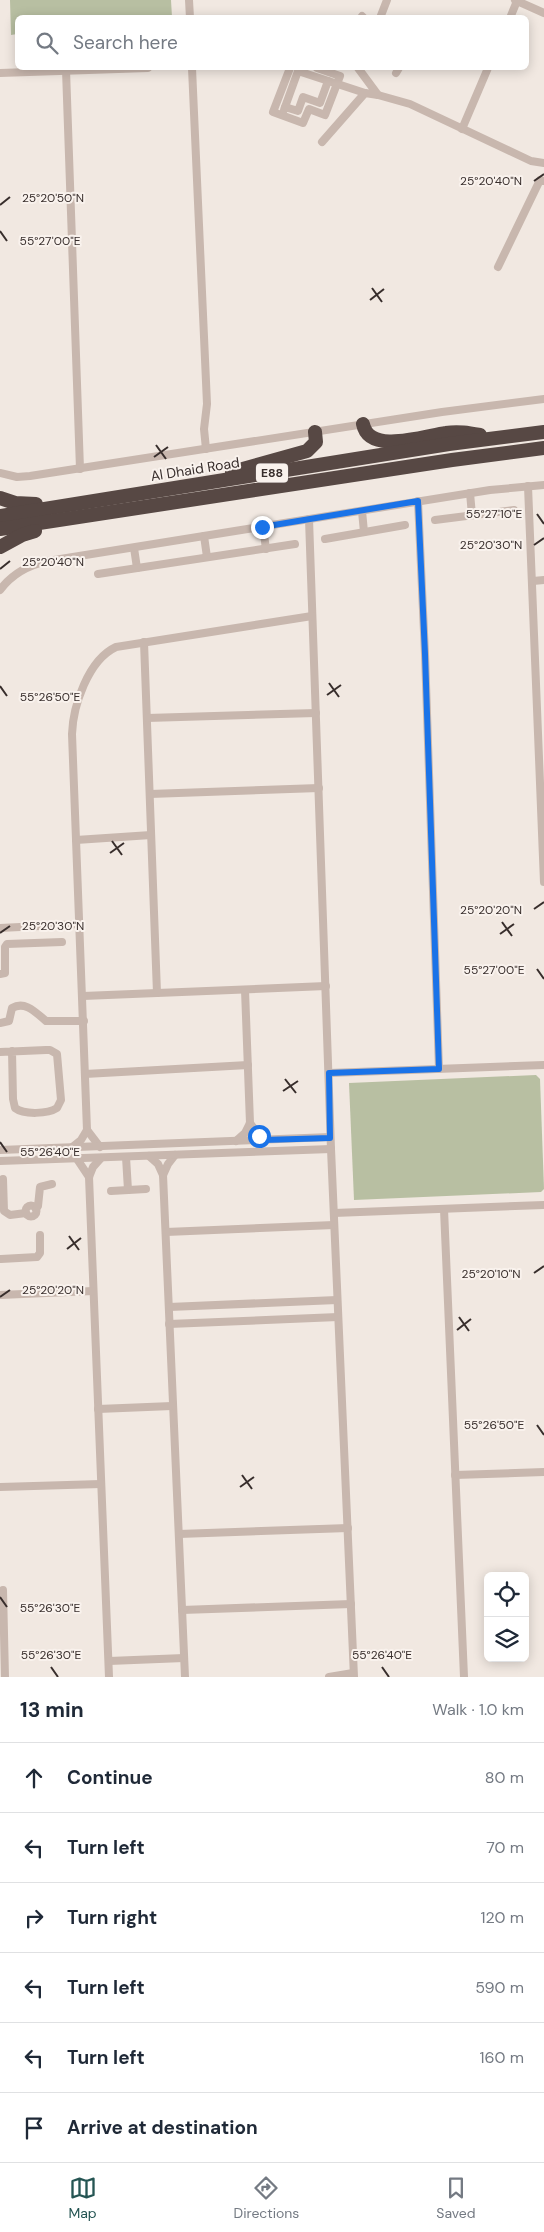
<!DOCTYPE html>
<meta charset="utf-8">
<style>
body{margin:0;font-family:"DM Sans",sans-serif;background:#f6f6f7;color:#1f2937}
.controls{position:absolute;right:15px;bottom:15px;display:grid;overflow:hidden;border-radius:8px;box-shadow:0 2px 12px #0003}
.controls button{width:45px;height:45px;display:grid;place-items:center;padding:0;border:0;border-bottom:1px solid #e0e1e3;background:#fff;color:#1f2937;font:25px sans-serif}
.stop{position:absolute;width:15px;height:15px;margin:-11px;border:4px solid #1a73e8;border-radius:50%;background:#fff}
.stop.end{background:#1a73e8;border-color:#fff;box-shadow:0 1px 5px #0008}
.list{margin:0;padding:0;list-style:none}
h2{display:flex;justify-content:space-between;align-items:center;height:65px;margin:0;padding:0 20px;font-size:21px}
h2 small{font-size:16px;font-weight:400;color:#747a83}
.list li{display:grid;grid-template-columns:32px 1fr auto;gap:15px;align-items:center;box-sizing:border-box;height:70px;padding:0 20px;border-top:1px solid #e0e1e3}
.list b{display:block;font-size:19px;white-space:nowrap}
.list em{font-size:16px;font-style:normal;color:#747a83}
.icon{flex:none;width:28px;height:28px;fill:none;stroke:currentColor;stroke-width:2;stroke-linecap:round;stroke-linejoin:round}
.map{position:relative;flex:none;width:544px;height:1677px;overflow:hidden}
.search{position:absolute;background:#fff;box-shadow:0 2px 12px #0003;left:15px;right:15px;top:15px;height:55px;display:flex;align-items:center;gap:12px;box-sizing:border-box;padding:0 18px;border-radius:8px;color:#747a83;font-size:19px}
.sheet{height:485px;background:#fff}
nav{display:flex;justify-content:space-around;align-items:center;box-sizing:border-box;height:70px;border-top:1px solid #e0e1e3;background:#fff;font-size:14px;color:#747a83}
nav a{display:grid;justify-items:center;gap:2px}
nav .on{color:#255553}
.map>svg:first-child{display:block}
.green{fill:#b8bfa2}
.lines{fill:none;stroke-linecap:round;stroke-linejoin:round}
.street{stroke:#c8b7ae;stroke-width:8}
.highway{stroke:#574844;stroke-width:14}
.route{stroke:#1a73e8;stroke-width:6}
.ticks{fill:none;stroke:#382e2c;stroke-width:2}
.labels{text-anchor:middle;stroke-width:4;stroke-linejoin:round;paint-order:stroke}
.shield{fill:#f9f2ed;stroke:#726966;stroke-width:1}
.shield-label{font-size:12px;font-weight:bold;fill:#382e2c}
.street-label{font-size:14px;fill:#382e2c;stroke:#f9f2ed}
.ticks-label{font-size:12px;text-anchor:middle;fill:#382e2c;stroke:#f9f2ed;stroke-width:4;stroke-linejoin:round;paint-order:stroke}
</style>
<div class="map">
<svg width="544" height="1677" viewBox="0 0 544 1677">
<rect width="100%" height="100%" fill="#f1e8e1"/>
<g class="green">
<path d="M10 0H171L172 17 18 18 17 34 11 35Z"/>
<path d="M536 1075 540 1079 544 1189 541 1192 354 1200 349 1083Z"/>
</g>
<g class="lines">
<g class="street">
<path d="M189 0 190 18"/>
<path d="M515 0 544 13"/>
<path d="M362 16 364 18"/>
<path d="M380 18 387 0"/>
<path d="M510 18 517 1"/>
<path d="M192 68 207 404 204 429 206 449"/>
<path d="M290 68 273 112 303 123 309 109 325 115 340 76 317 68"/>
<path d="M66 70 80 469"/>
<path d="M0 73 148 68"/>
<path d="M396 73 399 68"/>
<path d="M378 95 410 104 531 161 544 163"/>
<path d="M285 107 298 71 365 93"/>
<path d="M284 110 285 107 298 111 303 97 320 103 328 81"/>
<path d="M462 129 488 68"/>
<path d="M322 142 365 93 378 95 358 68"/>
<path d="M498 267 540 180 544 181"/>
<path d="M0 473 17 477 30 476 442 412 544 399"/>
<path d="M528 486 544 882"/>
<path d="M470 493 472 515"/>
<path d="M418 501 425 654 439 1069"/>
<path d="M362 511 364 532"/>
<path d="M309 519 331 1149 354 1677"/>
<path d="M435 520 514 510"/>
<path d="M263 527 266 549"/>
<path d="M204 536 207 557"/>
<path d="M325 539 405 525"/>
<path d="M134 548 137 568"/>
<path d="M98 574 295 544"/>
<path d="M533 581 544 580"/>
<path d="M0 590C12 574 28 565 48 561L490 490 544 485"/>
<path d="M144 642 157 993"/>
<path d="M147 718 316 713"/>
<path d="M150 794 319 788"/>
<path d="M76 840 151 835"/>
<path d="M0 928 80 924"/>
<path d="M0 974 5 973V947L7 944 62 942"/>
<path d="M83 996 326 986"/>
<path d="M0 1023 9 1021 12 1008C26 1000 37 1014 46 1021H84"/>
<path d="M0 1052 46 1050H50L57 1054 61 1100 57 1108C48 1114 24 1115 15 1108L13 1099 12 1051"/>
<path d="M329 1073 544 1065"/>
<path d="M85 1074 248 1065"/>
<path d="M250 1123 263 1141"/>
<path d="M236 1141 245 1133 250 1123 245 990"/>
<path d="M100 1147 87 1130 72 734C73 706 88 660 116 647L312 616"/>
<path d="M71 1148 81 1140 87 1130"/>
<path d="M0 1150 330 1137"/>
<path d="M175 1155 168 1164 163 1175 185 1677"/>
<path d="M149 1156 158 1164 163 1175"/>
<path d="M126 1157 128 1190"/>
<path d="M101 1158 93 1167 89 1177 109 1677"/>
<path d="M77 1159 89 1177"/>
<path d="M0 1161 331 1149"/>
<path d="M3 1179 4 1211 10 1215 26 1213"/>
<path d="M111 1191 146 1189"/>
<circle cx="31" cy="1211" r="5.5"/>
<path d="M36 1209 38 1206 40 1187 52 1184"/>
<path d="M444 1209 464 1677"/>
<path d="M334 1213 544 1205"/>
<path d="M166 1232 334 1225"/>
<path d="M1 1259 37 1257 40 1253V1235"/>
<path d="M0 1295 93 1291"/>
<path d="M169 1307 337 1300"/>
<path d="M169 1324 338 1317"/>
<path d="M98 1409 172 1406"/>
<path d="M455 1475 544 1472"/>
<path d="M0 1487 101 1484"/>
<path d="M179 1534 348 1528"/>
<path d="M3 1590 5 1677"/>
<path d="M182 1610 351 1604"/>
<path d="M109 1661 184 1658"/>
<path d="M329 1677 353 1673"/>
</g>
<g class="highway">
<path d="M363 424C369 455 424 436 446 433 458 431 469 433 480 435"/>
<path d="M232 472 307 451 316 442 315 432"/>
<path d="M0 498 15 503 36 504"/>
<path d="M0 516 449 444 544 432"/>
<path d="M0 529 452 460 544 448"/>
<path d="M0 547 22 535 35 531"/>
</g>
</g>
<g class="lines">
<path class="route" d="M259 1136 263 1140 330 1138 329 1073 439 1069 425 654 418 501 262 527"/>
</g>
<path class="ticks" d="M534 181 544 174M0 205 10 197M0 231 7 241M372 288 382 302M370 300 384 289M156 445 166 459M154 457 168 447M537 514 544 524M534 545 544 538M0 569 10 561M329 683 339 697M0 686 7 696M327 695 341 685M112 841 122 855M110 853 124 843M534 909 544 902M502 922 512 936M0 933 10 926M500 934 514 924M537 969 544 979M285 1079 296 1093M283 1091 298 1081M0 1142 7 1152M69 1236 79 1250M67 1249 81 1238M534 1273 544 1266M0 1297 10 1290M459 1317 469 1331M457 1330 471 1319M537 1425 544 1435M242 1475 252 1489M240 1487 254 1477M0 1597 7 1607M51 1667 58 1677M382 1667 389 1677"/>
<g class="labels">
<rect class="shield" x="256" y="463.5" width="32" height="19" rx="4"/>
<g class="shield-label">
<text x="272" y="477">E88</text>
</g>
<g class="street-label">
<text transform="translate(195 469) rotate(-9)" y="5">Al Dhaid Road</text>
</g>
</g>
<g class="ticks-label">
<text x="491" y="185">25°20'40"N</text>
<text x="53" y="202">25°20'50"N</text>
<text x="50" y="245">55°27'00"E</text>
<text x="494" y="518">55°27'10"E</text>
<text x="491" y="549">25°20'30"N</text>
<text x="53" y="566">25°20'40"N</text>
<text x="50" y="701">55°26'50"E</text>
<text x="491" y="914">25°20'20"N</text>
<text x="53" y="930">25°20'30"N</text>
<text x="494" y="974">55°27'00"E</text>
<text x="50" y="1156">55°26'40"E</text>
<text x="491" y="1278">25°20'10"N</text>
<text x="53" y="1294">25°20'20"N</text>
<text x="494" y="1429">55°26'50"E</text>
<text x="50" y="1612">55°26'30"E</text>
<text x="51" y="1659">55°26'30"E</text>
<text x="382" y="1659">55°26'40"E</text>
</g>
</svg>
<div class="controls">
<button><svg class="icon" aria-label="locate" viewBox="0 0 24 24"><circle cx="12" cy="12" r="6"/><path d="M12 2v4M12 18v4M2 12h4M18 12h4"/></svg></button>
<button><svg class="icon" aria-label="layers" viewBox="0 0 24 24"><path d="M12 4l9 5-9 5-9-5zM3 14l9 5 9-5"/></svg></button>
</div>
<div class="stop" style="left:259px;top:1136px"></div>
<div class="stop end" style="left:262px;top:527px"></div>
<div class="search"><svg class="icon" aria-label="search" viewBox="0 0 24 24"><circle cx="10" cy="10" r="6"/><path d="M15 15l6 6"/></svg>Search here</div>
</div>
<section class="sheet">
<h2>13 min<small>Walk · 1.0 km</small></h2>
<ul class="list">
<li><svg class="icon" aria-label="ahead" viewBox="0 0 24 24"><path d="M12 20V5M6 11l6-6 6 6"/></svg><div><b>Continue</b></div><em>80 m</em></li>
<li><svg class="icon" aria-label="left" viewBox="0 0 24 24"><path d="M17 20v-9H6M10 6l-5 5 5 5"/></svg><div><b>Turn left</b></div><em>70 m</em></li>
<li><svg class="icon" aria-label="right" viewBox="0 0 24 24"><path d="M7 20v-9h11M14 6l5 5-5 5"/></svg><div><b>Turn right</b></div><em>120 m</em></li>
<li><svg class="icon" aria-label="left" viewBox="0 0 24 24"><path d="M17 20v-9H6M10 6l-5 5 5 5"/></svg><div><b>Turn left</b></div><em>590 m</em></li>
<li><svg class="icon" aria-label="left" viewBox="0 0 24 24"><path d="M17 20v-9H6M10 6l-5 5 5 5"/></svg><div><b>Turn left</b></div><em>160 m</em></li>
<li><svg class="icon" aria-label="arrive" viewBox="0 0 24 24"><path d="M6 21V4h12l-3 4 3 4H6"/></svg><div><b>Arrive at destination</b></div></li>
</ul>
</section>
<nav>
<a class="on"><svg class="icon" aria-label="map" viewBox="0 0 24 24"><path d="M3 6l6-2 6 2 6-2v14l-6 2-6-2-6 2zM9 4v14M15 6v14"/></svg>Map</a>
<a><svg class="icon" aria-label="directions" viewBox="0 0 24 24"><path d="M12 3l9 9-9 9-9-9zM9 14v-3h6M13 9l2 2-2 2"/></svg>Directions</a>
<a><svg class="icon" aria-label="saved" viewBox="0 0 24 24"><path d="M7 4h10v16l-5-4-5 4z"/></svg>Saved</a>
</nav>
